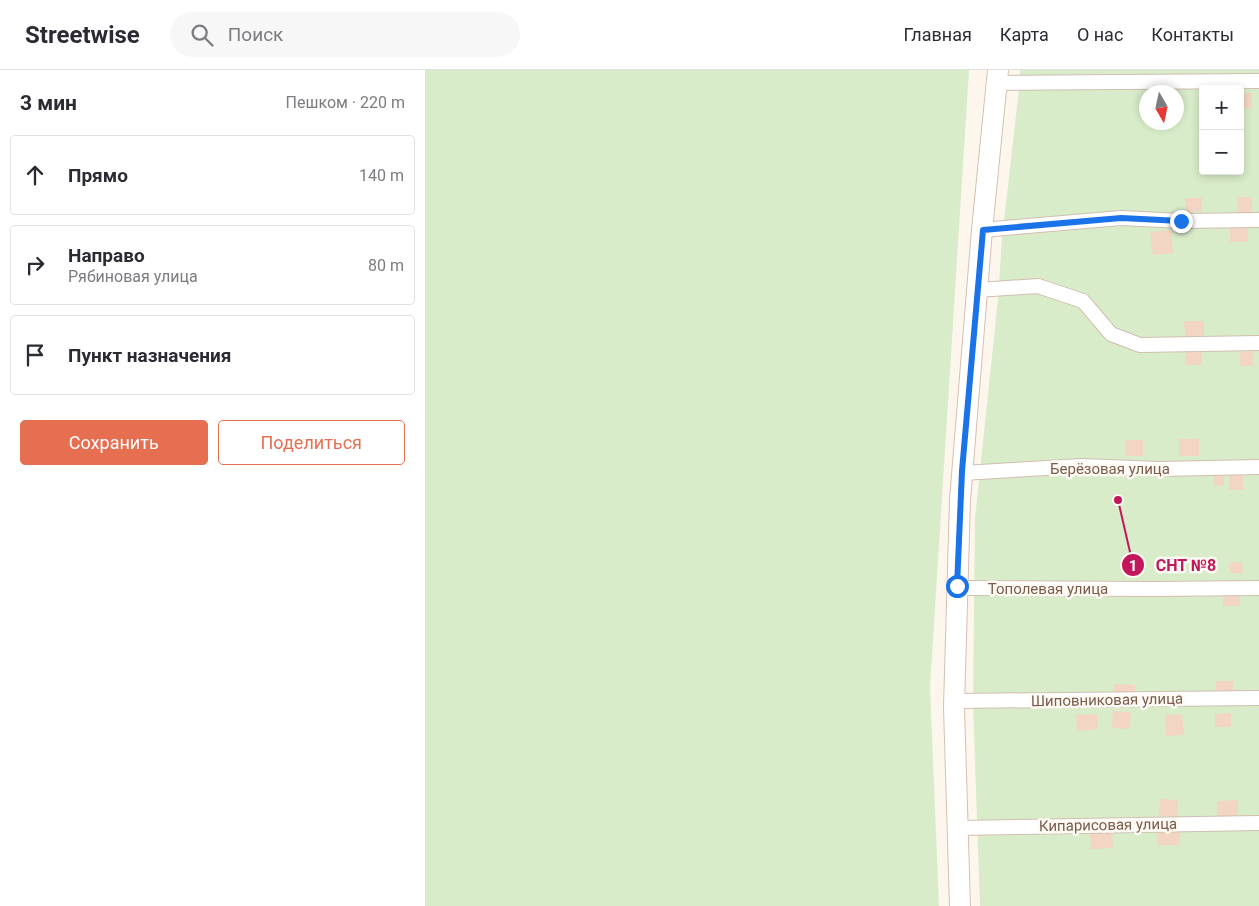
<!DOCTYPE html>
<html lang="ru">
<meta charset="utf-8">
<style>
body{margin:0;font-family:Roboto,sans-serif;background:#f7f7f7;color:#2b2b33}
.controls{position:absolute;right:15px;top:15px;display:grid;overflow:hidden;border-radius:5px;box-shadow:0 2px 8px #0003}
.controls button{width:45px;height:45px;display:grid;place-items:center;padding:0;border:0;border-bottom:1px solid #e1e1e2;background:#fff;color:#2b2b33;font:25px sans-serif}
.compass{position:absolute;left:714px;top:15px;width:45px;height:45px;border-radius:50%;background:#fff;box-shadow:0 2px 8px #0003;rotate:171deg}
.stop{position:absolute;width:15px;height:15px;margin:-11px;border:4px solid #1a73e8;border-radius:50%;background:#fff}
.stop.end{background:#1a73e8;border-color:#fff;box-shadow:0 1px 5px #0008}
.list{margin:0;padding:0;list-style:none}
h2{display:flex;justify-content:space-between;align-items:center;height:65px;margin:0;padding:0 20px;font-size:21px}
h2 small{font-size:16px;font-weight:400;color:#7c7c81}
.list li{display:grid;grid-template-columns:32px 1fr auto;gap:15px;align-items:center;box-sizing:border-box;height:80px;margin:0 10px 10px;padding:0 10px;border:1px solid #e1e1e2;border-radius:5px}
.list b{display:block;font-size:19px;white-space:nowrap}
.list p{margin:0;font-size:16px;white-space:nowrap;color:#7c7c81}
.list em{font-size:16px;font-style:normal;color:#7c7c81}
.actions{display:flex;gap:10px;padding:15px 20px}
.actions a{flex:1;padding:11px 0;border:1px solid #e76f51;border-radius:5px;text-align:center;font-size:18px;color:#e76f51}
.actions .main{background:#e76f51;color:#fff}
.icon{flex:none;width:28px;height:28px;fill:none;stroke:currentColor;stroke-width:2;stroke-linecap:round;stroke-linejoin:round}
.map{position:relative;flex:none;width:834px;height:836px;overflow:hidden}
header{display:flex;align-items:center;gap:30px;box-sizing:border-box;height:70px;padding:0 25px;background:#fff;border-bottom:1px solid #e1e1e2}
header strong{font-size:24px}
nav{display:flex;gap:28px;margin-inline-start:auto;font-size:18px}
.search{width:350px;height:45px;background:#f7f7f7;display:flex;align-items:center;gap:12px;box-sizing:border-box;padding:0 18px;border-radius:28px;color:#7c7c81;font-size:19px}
main{display:flex}
aside{flex:1;background:#fff}
.map>svg:first-child{display:block}
.green{fill:#d8ecc9;fill-rule:evenodd}
.building{fill:#f3d5c3}
.lines{fill:none;stroke-linecap:round;stroke-linejoin:round}
.street-casing{stroke:#d1beb0;stroke-width:16}
.secondary-casing{stroke:#d6c0b0;stroke-width:22}
.street{stroke:#fff;stroke-width:14}
.secondary{stroke:#fff;stroke-width:20}
.route{stroke:#1a73e8;stroke-width:6}
.labels{text-anchor:middle;stroke-width:5;stroke-linejoin:round;paint-order:stroke}
.street-label{font-size:15px;fill:#7a5c4d;stroke:#fffaf3}
.leader{fill:none;stroke:#c2185b;stroke-width:2}
.callout-dot{fill:#c2185b;stroke:#fffaf3;stroke-width:2}
.mark-label{font-size:15px;text-anchor:middle;font-weight:bold;fill:#fff}
.callout-label{font-size:16px;text-anchor:middle;font-weight:bold;fill:#c2185b;stroke:#fffaf3;stroke-width:5;stroke-linejoin:round;paint-order:stroke}
</style>
<header>
<strong>Streetwise</strong>
<div class="search"><svg class="icon" aria-label="search" viewBox="0 0 24 24"><circle cx="10" cy="10" r="6"/><path d="M15 15l6 6"/></svg>Поиск</div>
<nav><a>Главная</a><a>Карта</a><a>О нас</a><a>Контакты</a></nav>
</header>
<main>
<aside>
<h2>3 мин<small>Пешком · 220 m</small></h2>
<ul class="list">
<li><svg class="icon" aria-label="ahead" viewBox="0 0 24 24"><path d="M12 20V5M6 11l6-6 6 6"/></svg><div><b>Прямо</b></div><em>140 m</em></li>
<li><svg class="icon" aria-label="right" viewBox="0 0 24 24"><path d="M7 20v-9h11M14 6l5 5-5 5"/></svg><div><b>Направо</b><p>Рябиновая улица</p></div><em>80 m</em></li>
<li><svg class="icon" aria-label="arrive" viewBox="0 0 24 24"><path d="M6 21V4h12l-3 4 3 4H6"/></svg><div><b>Пункт назначения</b></div></li>
</ul>
<div class="actions"><a class="main">Сохранить</a><a>Поделиться</a></div>
</aside>
<div class="map">
<svg width="834" height="836" viewBox="0 0 834 836">
<rect width="100%" height="100%" fill="#fdf6ec"/>
<g class="green">
<path d="M0 0H544L505 617 514 836H0Z"/>
<path d="M595 0H834V836H555L548 634 550 448 573 229 577 168 594 19ZM778 19H815V101H778ZM722 22H752V52H722Z"/>
</g>
<g class="building">
<rect x="815" y="23" width="12" height="15"/>
<rect x="812" y="127" width="15" height="15"/>
<path d="M760 128H777V141L760 142Z"/>
<rect x="805" y="158" width="18" height="14"/>
<path d="M746 160 748 183 728 185 725 162Z"/>
<path d="M759 251H779V266H760Z"/>
<path d="M828 281V296H815V282Z"/>
<rect x="760" y="282" width="17" height="13"/>
<rect x="754" y="369" width="20" height="17"/>
<rect x="700" y="370" width="18" height="16"/>
<path d="M788 402H799V415L789 416Z"/>
<path d="M805 404H818V420H804Z"/>
<path d="M805 492H817L818 503H805Z"/>
<path d="M815 523V536H798V524Z"/>
<rect x="791" y="611" width="17" height="15"/>
<path d="M689 614 710 615V629L689 630Z"/>
<path d="M688 641 706 642 705 659 687 658Z"/>
<path d="M806 643V657H790V644Z"/>
<path d="M672 644 673 659 652 661 651 645Z"/>
<path d="M757 644 759 665 741 666 740 645Z"/>
<path d="M735 729 753 730 752 747 734 746Z"/>
<path d="M813 730V747H792V731Z"/>
<path d="M687 760 688 778 666 779 665 761Z"/>
<rect x="732" y="762" width="23" height="13"/>
</g>
<g class="lines">
<g class="street-casing">
<g id="street">
<path d="M572 13 834 11"/>
<path d="M557 160 696 148 756 151 834 150"/>
<path d="M552 220 613 216 658 231 686 264 715 275 834 273"/>
<path d="M537 403 657 396 734 399 834 397"/>
<path d="M532 518 729 519 834 518"/>
<path d="M529 631 834 628"/>
<path d="M533 758 834 753"/>
</g>
</g>
<g class="secondary-casing">
<path id="secondary" d="M535 836 529 637 535 430 557 160 573 0"/>
</g>
<use href="#street" class="street"/>
<use href="#secondary" class="secondary"/>
</g>
<g class="lines">
<path class="route" d="M532 516 537 401 558 160 696 148 756 151"/>
</g>
<g class="labels">
<g class="street-label">
<text x="685" y="404">Берёзовая улица</text>
<text x="623" y="524">Тополевая улица</text>
<text transform="translate(682 630) rotate(-1)" y="5">Шиповниковая улица</text>
<text transform="translate(683 755) rotate(-1)" y="5">Кипарисовая улица</text>
</g>
</g>
<path class="leader" d="M693 430L708 495"/>
<g class="callout-dot">
<circle cx="693" cy="430" r="5"/>
<circle cx="708" cy="495" r="12"/>
</g>
<g class="mark-label">
<text x="708" y="501">1</text>
</g>
<g class="callout-label">
<text x="761" y="501">СНТ №8</text>
</g>
</svg>
<div class="controls">
<button>+</button>
<button>−</button>
</div>
<svg class="compass" viewBox="-18 -18 36 36"><path d="M0-13l5 13h-10z" fill="#e53935"/><path d="M0 13l5-13h-10z" fill="#7c7c81"/></svg>
<div class="stop" style="left:532px;top:516px"></div>
<div class="stop end" style="left:756px;top:151px"></div>
</div>
</main>
